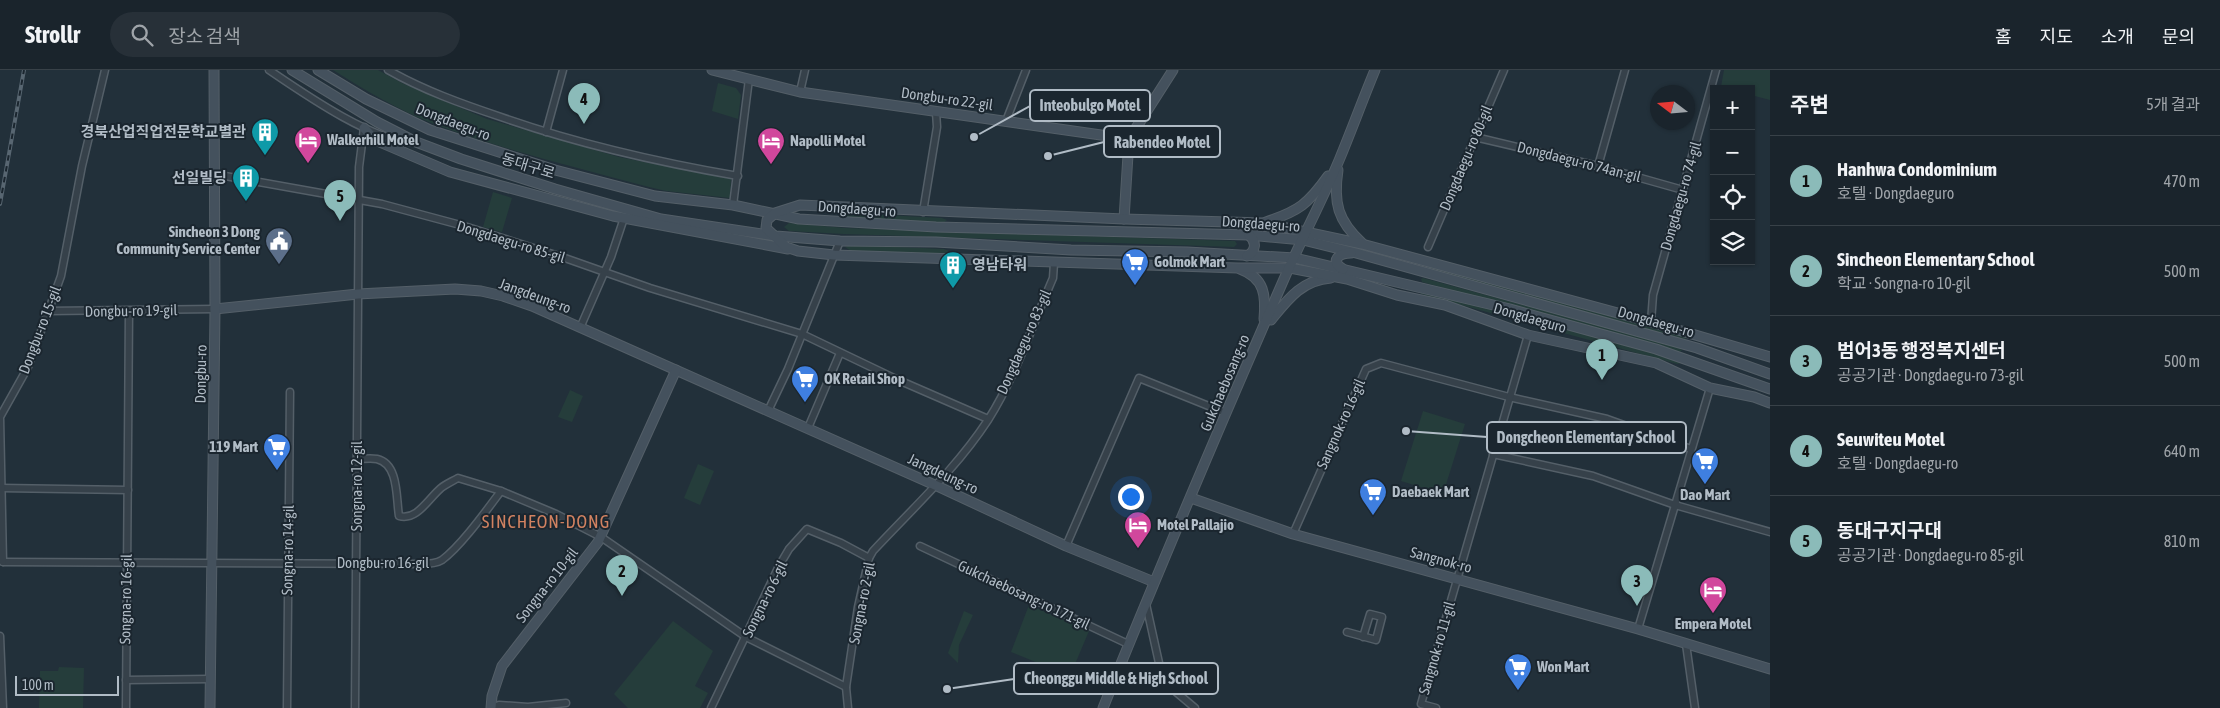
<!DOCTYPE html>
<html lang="ko">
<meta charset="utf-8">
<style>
body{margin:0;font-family:"Asap Condensed","Noto Sans KR",sans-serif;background:#273038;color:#f1f3f6}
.controls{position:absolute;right:15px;top:15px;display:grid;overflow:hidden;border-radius:0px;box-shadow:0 1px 4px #0004}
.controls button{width:45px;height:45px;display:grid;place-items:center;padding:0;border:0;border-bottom:1px solid #384148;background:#1a242c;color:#f1f3f6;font:25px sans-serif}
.compass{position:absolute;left:1650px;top:15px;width:45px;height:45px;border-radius:50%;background:#1a242c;box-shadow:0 1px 4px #0004;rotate:286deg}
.scale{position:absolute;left:15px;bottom:12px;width:104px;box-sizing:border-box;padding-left:5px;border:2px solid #b1bcc6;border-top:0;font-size:14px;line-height:18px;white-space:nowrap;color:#b1bcc6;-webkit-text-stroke:4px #1b262f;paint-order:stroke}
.you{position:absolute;left:1130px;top:426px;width:18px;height:18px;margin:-12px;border:4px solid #fff;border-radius:50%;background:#1a73e8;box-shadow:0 0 0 8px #1a73e833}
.badge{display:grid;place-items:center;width:32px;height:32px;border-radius:50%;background:#8bbbb9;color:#111;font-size:16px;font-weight:700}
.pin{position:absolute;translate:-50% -41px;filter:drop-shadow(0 1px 2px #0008)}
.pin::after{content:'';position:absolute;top:26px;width:18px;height:15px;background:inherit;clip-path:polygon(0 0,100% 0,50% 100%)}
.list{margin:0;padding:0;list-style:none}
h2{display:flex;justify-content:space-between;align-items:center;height:65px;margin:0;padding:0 20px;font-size:21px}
h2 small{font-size:16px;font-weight:400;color:#9fa4a9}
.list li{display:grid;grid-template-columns:32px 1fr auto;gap:15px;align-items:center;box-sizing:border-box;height:90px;padding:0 20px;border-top:1px solid #384148}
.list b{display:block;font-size:19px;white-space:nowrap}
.list p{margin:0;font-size:16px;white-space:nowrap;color:#9fa4a9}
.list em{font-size:16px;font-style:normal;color:#9fa4a9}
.icon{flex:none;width:28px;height:28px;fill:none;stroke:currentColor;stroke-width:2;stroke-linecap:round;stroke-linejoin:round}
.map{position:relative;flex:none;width:1770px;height:638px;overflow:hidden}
header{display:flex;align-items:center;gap:30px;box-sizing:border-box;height:70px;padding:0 25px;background:#1a242c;border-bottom:1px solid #384148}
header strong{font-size:24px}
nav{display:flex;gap:28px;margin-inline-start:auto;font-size:18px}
.search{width:350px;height:45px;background:#273038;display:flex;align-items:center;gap:12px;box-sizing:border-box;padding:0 18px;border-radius:28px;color:#9fa4a9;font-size:19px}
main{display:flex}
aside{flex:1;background:#1a242c}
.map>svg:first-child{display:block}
.green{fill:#253d3b}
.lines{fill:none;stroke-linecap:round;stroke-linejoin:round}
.street-casing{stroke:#545f68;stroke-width:9}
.secondary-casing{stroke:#545f68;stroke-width:11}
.street{stroke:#36414a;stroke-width:6}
.secondary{stroke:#44515d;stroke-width:9}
.rail-casing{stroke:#586671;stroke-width:4}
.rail{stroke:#1b262f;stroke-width:2;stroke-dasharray:5.5;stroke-linecap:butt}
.labels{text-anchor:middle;stroke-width:4;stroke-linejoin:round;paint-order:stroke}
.street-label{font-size:15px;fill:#b1bcc6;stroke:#1b262f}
.poi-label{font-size:15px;font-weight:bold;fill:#b1bcc6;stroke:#1b262f;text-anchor:start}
.quarter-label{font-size:18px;letter-spacing:1px;fill:#d18261;stroke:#1b262f}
.leader{fill:none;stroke:#b1bcc6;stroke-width:2}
.callout-dot{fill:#b1bcc6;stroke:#1b262f;stroke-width:2}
.callout{fill:#1b262f;stroke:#b1bcc6;stroke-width:2}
.callout-label{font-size:16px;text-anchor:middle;font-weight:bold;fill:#b1bcc6}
</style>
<header>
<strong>Strollr</strong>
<div class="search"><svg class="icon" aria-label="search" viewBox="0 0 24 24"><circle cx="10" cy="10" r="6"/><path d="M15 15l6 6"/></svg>장소 검색</div>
<nav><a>홈</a><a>지도</a><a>소개</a><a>문의</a></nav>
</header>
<main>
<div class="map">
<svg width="1770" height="638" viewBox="0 0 1770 638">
<rect width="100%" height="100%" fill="#22303a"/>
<g class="green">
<path d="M333 0H378L402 13 487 49 619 87 731 109 730 128 666 121 649 117C577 98 504 80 434 54 398 40 365 20 333 0Z"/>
<path d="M1724 0H1770V30L1751 25V19L1721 17Z"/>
<path d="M718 13 736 18 741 25 738 49 712 41Z"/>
<path d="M493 122 512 128 502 162 483 157Z"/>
<path d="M848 143 942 148 947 150 943 153H934L849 149 843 146Z"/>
<path d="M789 153 845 158 1235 171 1237 174 1234 177 844 164 789 161 784 157Z"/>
<path d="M850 175 944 179 949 181 945 184 936 185 851 181 845 177Z"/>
<path d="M1429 197 1684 266 1687 270 1683 271 1426 198Z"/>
<path d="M1423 208 1679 277 1682 281 1678 282 1422 212 1421 209Z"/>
<path d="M1423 220 1678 290 1681 293 1677 294 1421 224 1420 222Z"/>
<path d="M570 320 583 326 572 352 558 347Z"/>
<path d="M1423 341 1465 354 1443 424 1401 411Z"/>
<path d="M698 394 714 401 700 435 684 428Z"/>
<path d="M1029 535 1089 561 1070 606 1011 582Z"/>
<path d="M964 541 973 545 959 575 958 593 948 583Z"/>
<path d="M673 551 713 581 695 616 708 623 700 638H628L614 624Z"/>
<path d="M59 597 84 598 83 638H39L40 601H58Z"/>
</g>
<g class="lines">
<g class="street-casing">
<g id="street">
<path d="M269 0C303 23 373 72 413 72"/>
<path d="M388 0C423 20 462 34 501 47 578 74 657 92 738 106"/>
<path d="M800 22 805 0"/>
<path d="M1006 51 1026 0"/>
<path d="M546 62 563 0"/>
<path d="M1475 67 1598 96 1683 120"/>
<path d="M1598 96 1625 0"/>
<path d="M214 104 382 134 464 156 562 187 650 218 802 264 896 309 988 349"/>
<path d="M733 135 749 9"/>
<path d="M923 142 937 57 936 42"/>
<path d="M1428 177 1504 0"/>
<path d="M47 241 215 239"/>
<path d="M1651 252 1653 225 1716 0"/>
<path d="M580 258 611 187 624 148"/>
<path d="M768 341 788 299 840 171"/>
<path d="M808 358 840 283"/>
<path d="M1493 384 1593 406 1675 435 1770 462"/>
<path d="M357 389C363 389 371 388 377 389 399 394 396 428 399 446 417 451 428 429 441 418 446 414 453 411 458 408L501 421 556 444 601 467 746 567 846 617"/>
<path d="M1 418 128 420"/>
<path d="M1293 464 1366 299 1381 293 1509 327 1607 349 1691 379"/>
<path d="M920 476 1128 574"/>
<path d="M1066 476 1139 308 1226 343"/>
<path d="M3 492 419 494C425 494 436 494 442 490 461 476 486 441 501 421"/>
<path d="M3 492 0 347 28 297 61 206 82 96 105 0"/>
<path d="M1146 534 1163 611 1195 638"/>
<path d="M1638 559 1710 318"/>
<path d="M1347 562 1376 570 1382 547 1370 544 1363 567"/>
<path d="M0 566 3 638"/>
<path d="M1686 574 1695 638"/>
<path d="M126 610 210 609"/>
<path d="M126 638 129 241"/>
<path d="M287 638 290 322"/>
<path d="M355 638 359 97 364 58"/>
<path d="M491 638 499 635 528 637 566 633"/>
<path d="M711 638 779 496 789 479 807 459 841 473 869 488"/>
<path d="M848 638 846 617 858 537 869 488 873 481C912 439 956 399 988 350 1015 308 1033 254 1053 208L1054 193"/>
<path d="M1436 638 1421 634 1528 265"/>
</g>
</g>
<g class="secondary-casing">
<g id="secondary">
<path d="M292 0 377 52 416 72 461 89 555 119 661 149 776 166 840 171 936 172 1071 180 1187 182 1295 188 1510 239 1656 279 1770 319"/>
<path d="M318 0 366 29 430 60 555 100 655 126 733 135 799 149 833 151 936 157 1249 165 1303 170 1356 183 1697 278 1770 304"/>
<path d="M712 0 800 22 1129 69"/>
<path d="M364 58 375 70 450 102 613 146 788 179"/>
<path d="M1338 100C1333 133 1338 151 1362 173"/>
<path d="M1124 149 1129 69 1173 0"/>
<path d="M1266 152C1299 141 1308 134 1328 106"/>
<path d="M1247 186C1256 181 1257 172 1249 165"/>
<path d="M1240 199C1265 208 1266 226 1264 249"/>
<path d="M1343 199C1329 191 1339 183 1351 183"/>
<path d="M215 239 358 224 455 219 481 221 503 226 532 236 642 285 937 416 1066 476 1154 512"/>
<path d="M1271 250C1288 229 1302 210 1331 208"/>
<path d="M1770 287 1651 252 1362 174 1264 153 1124 149 800 135 775 143 767 150 766 158 786 177 798 181 834 185 1238 198H1290L1347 209 1397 225 1445 235 1528 265 1656 293 1710 318 1754 327 1770 333"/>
<path d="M1191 428 1293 464 1638 559 1770 599"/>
<path d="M210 638 215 239 214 0"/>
<path d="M491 638 492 626 502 596 598 472 676 300"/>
<path d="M1103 638C1161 494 1222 351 1284 209 1302 168 1323 129 1340 88 1352 59 1363 29 1375 0"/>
</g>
</g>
<use href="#street" class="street"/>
<use href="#secondary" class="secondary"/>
<g class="rail-casing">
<path id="rail" d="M0 134 24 0"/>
</g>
<use href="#rail" class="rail"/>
</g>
<defs>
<g id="building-pin" transform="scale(1.4375)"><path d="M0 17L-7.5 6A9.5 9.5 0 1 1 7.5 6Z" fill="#0f9aa8" stroke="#1b262f"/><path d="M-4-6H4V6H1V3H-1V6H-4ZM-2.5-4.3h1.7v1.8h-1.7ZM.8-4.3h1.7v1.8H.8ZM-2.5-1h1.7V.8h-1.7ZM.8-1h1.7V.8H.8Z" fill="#fff"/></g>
<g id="hotel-pin" transform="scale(1.4375)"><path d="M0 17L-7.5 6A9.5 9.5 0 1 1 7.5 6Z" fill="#d1479c" stroke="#1b262f"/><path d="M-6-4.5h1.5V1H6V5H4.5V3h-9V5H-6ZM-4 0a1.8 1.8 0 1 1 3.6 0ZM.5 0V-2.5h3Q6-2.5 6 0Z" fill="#fff"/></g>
<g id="civic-pin" transform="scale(1.4375)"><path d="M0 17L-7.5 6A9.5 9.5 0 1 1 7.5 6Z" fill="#5c6f8a" stroke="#1b262f"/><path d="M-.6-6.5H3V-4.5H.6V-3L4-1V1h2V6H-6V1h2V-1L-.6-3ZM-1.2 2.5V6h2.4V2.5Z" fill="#fff"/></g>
<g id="supermarket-pin" transform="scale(1.4375)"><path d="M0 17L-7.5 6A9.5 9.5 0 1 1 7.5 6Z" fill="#3f7fe0" stroke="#1b262f"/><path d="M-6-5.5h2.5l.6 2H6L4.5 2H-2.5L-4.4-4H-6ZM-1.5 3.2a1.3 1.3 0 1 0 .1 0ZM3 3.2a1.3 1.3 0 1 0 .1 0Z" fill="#fff"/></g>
</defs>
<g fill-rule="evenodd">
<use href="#building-pin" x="265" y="62"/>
<use href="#hotel-pin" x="308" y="70"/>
<use href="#hotel-pin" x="771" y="71"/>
<use href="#building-pin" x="246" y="108"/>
<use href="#civic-pin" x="279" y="171"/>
<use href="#supermarket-pin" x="1135" y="192"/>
<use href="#building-pin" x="953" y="195"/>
<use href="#supermarket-pin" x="805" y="309"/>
<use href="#supermarket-pin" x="277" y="377"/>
<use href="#supermarket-pin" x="1705" y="391"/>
<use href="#supermarket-pin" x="1373" y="422"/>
<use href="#hotel-pin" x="1138" y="455"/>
<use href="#hotel-pin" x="1713" y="520"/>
<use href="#supermarket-pin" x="1518" y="597"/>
</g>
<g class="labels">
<g class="street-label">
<text transform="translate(947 29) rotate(8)" y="5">Dongbu-ro 22-gil</text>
<text transform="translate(453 52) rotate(21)" y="5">Dongdaegu-ro</text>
<text transform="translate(1466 88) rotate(-67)" y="5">Dongdaegu-ro 80-gil</text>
<text transform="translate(1579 92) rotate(14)" y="5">Dongdaegu-ro 74an-gil</text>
<text transform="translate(528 96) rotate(17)" y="5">동대구로</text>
<text transform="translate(1681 126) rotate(-74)" y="5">Dongdaegu-ro 74-gil</text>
<text transform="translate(857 139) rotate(4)" y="5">Dongdaegu-ro</text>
<text transform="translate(1261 154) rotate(4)" y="5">Dongdaegu-ro</text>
<text transform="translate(511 172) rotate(17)" y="5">Dongdaegu-ro 85-gil</text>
<text transform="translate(535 226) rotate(20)" y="5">Jangdeung-ro</text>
<text transform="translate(131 241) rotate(-1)" y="5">Dongbu-ro 19-gil</text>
<text transform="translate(1530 248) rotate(16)" y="5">Dongdaeguro</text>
<text transform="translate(1656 252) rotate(16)" y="5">Dongdaegu-ro</text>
<text transform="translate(40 260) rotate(-69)" y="5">Dongbu-ro 15-gil</text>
<text transform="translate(1024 272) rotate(-66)" y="5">Dongdaegu-ro 83-gil</text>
<text transform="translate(201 304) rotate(-89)" y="5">Dongbu-ro</text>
<text transform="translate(1225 313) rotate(-67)" y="5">Gukchaebosang-ro</text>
<text transform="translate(1341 354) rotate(-66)" y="5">Sangnok-ro 16-gil</text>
<text transform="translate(943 404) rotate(25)" y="5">Jangdeung-ro</text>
<text transform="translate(357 416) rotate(-90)" y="5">Songna-ro 12-gil</text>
<text transform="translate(288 480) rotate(-89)" y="5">Songna-ro 14-gil</text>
<text transform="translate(1441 490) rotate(15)" y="5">Sangnok-ro</text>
<text x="383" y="498">Dongbu-ro 16-gil</text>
<text transform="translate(547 515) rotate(-52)" y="5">Songna-ro 10-gil</text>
<text transform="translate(1024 525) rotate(25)" y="5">Gukchaebosang-ro 171-gil</text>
<text transform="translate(126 529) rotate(-89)" y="5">Songna-ro 16-gil</text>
<text transform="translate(765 529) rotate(-64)" y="5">Songna-ro 6-gil</text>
<text transform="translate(862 533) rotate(-79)" y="5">Songna-ro 2-gil</text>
<text transform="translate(1437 578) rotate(-74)" y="5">Sangnok-ro 11-gil</text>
</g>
<g class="poi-label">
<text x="246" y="67" text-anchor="end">경북산업직업전문학교별관</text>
<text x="327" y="75">Walkerhill Motel</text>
<text x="790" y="76">Napolli Motel</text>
<text x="227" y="113" text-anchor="end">선일빌딩</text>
<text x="260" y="167" text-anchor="end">Sincheon 3 Dong<tspan x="260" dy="17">Community Service Center</tspan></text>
<text x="1154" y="197">Golmok Mart</text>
<text x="972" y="200">영남타워</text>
<text x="824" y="314">OK Retail Shop</text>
<text x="258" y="382" text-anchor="end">119 Mart</text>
<text x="1392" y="427">Daebaek Mart</text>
<text x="1705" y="430" text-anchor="middle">Dao Mart</text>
<text x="1157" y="460">Motel Pallajio</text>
<text x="1713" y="559" text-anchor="middle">Empera Motel</text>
<text x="1537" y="602">Won Mart</text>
</g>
<g class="quarter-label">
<text x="546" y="458">SINCHEON-DONG</text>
</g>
</g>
<path class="leader" d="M974 67L1030 36M1048 86L1104 72M1406 361L1487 367M947 619L1014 609"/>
<g class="callout-dot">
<circle cx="974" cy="67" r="5"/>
<circle cx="1048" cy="86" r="5"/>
<circle cx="1406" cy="361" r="5"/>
<circle cx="947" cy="619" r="5"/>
</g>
<g class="callout">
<rect x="1030" y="20" width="120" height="31" rx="5"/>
<rect x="1104" y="56" width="116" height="31" rx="5"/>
<rect x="1487" y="352" width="199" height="31" rx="5"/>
<rect x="1014" y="593" width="204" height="31" rx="5"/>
</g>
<g class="callout-label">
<text x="1090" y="41">Inteobulgo Motel</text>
<text x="1162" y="78">Rabendeo Motel</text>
<text x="1586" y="373">Dongcheon Elementary School</text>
<text x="1116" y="614">Cheonggu Middle &amp; High School</text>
</g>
</svg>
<div class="controls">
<button>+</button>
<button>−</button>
<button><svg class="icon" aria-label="locate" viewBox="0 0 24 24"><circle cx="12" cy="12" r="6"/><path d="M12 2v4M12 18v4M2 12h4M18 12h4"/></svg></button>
<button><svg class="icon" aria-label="layers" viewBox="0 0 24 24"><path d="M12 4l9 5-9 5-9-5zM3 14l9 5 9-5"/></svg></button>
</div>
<svg class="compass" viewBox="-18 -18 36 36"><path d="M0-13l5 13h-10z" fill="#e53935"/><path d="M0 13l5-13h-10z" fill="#9fa4a9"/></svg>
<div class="scale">100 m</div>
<div class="you"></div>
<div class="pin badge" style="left:1602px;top:310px">1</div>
<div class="pin badge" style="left:622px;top:526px">2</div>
<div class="pin badge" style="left:1637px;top:536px">3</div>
<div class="pin badge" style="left:584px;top:54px">4</div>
<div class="pin badge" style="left:340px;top:151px">5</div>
</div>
<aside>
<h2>주변<small>5개 결과</small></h2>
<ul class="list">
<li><span class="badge">1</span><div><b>Hanhwa Condominium</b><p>호텔 · Dongdaeguro</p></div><em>470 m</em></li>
<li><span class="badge">2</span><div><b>Sincheon Elementary School</b><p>학교 · Songna-ro 10-gil</p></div><em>500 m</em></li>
<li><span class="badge">3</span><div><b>범어3동 행정복지센터</b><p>공공기관 · Dongdaegu-ro 73-gil</p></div><em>500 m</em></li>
<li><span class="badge">4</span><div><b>Seuwiteu Motel</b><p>호텔 · Dongdaegu-ro</p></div><em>640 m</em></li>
<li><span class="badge">5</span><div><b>동대구지구대</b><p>공공기관 · Dongdaegu-ro 85-gil</p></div><em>810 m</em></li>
</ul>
</aside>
</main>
